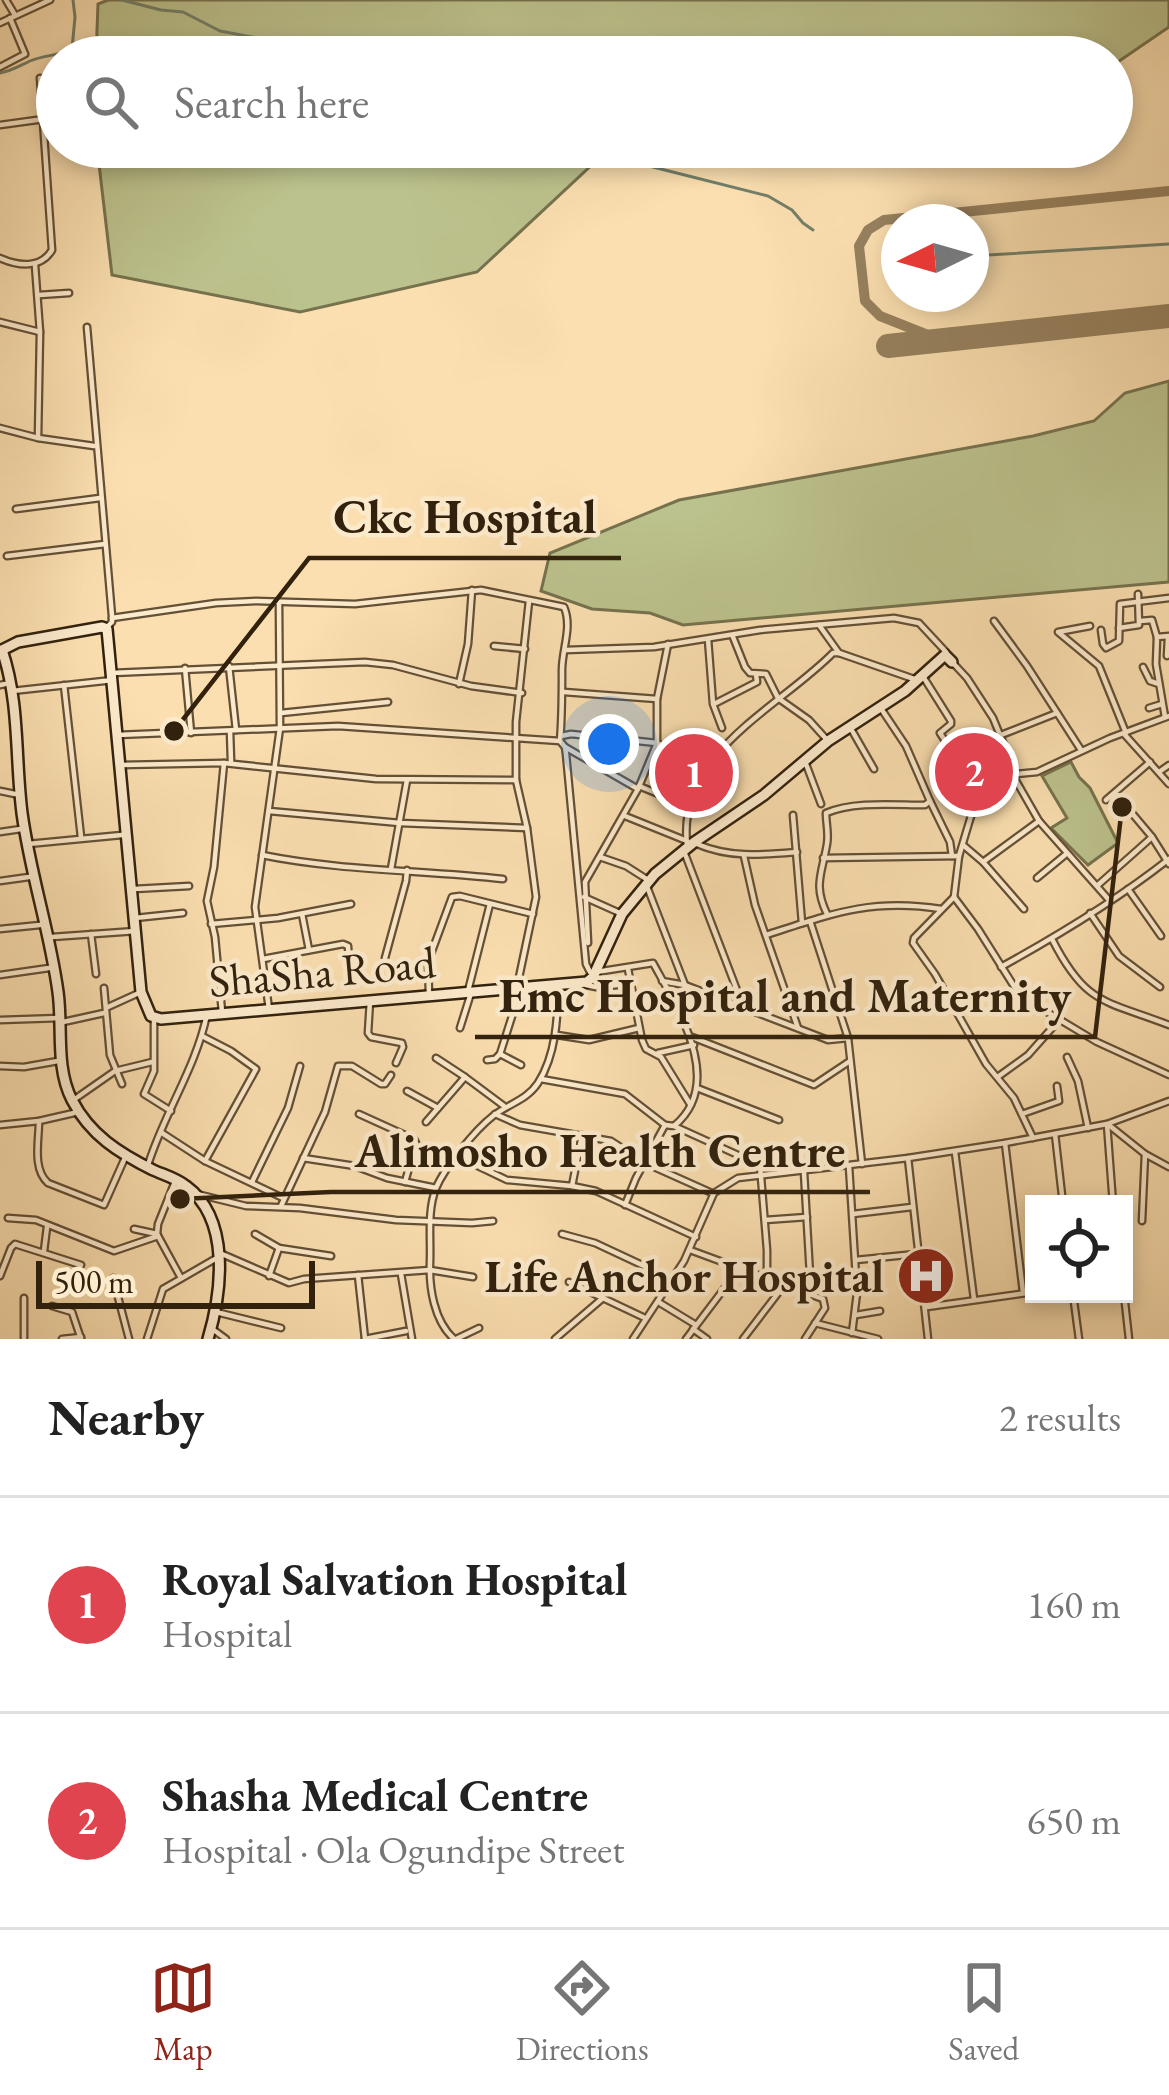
<!DOCTYPE html>
<meta charset="utf-8">
<style>
body{margin:0;font-family:"EB Garamond",serif;background:#f6f6f6;color:#222}
.controls{position:absolute;right:36px;bottom:36px;display:grid;overflow:hidden;border-radius:0px;box-shadow:0 6px 18px #0003}
.controls button{width:108px;height:108px;display:grid;place-items:center;padding:0;border:0;border-bottom:3px solid #e0e0e0;background:#fff;color:#222;font:60px sans-serif}
.compass{position:absolute;left:881px;top:204px;width:108px;height:108px;border-radius:50%;background:#fff;box-shadow:0 6px 18px #0003;rotate:265deg}
.scale{position:absolute;left:36px;bottom:30px;width:279px;box-sizing:border-box;padding-left:12px;border:6px solid #31210d;border-top:0;font-size:33px;line-height:42px;white-space:nowrap;color:#31210d;-webkit-text-stroke:9px #fceacc;paint-order:stroke}
.you{position:absolute;left:609px;top:744px;width:42px;height:42px;margin:-30px;border:9px solid #fff;border-radius:50%;background:#1a73e8;box-shadow:0 0 0 18px #1a73e833}
.badge{display:grid;place-items:center;width:78px;height:78px;border-radius:50%;background:#8f2418;color:#fff;font-size:39px;font-weight:700}
.pin{position:absolute;translate:-50% -50%;border:6px solid #fff;box-shadow:0 3px 12px #0006}
.list{margin:0;padding:0;list-style:none}
h2{display:flex;justify-content:space-between;align-items:center;height:156px;margin:0;padding:0 48px;font-size:51px}
h2 small{font-size:39px;font-weight:400;color:#767676}
.list li{display:grid;grid-template-columns:78px 1fr auto;gap:36px;align-items:center;box-sizing:border-box;height:216px;padding:0 48px;border-top:3px solid #e0e0e0}
.list b{display:block;font-size:45px;white-space:nowrap}
.list p{margin:0;font-size:39px;white-space:nowrap;color:#767676}
.list em{font-size:39px;font-style:normal;color:#767676}
.icon{flex:none;width:66px;height:66px;fill:none;stroke:currentColor;stroke-width:2;stroke-linecap:round;stroke-linejoin:round}
.map{position:relative;flex:none;width:1169px;height:1339px;overflow:hidden}
.search{position:absolute;background:#fff;box-shadow:0 6px 18px #0003;left:36px;right:36px;top:36px;height:132px;display:flex;align-items:center;gap:30px;box-sizing:border-box;padding:0 42px;border-radius:66px;color:#767676;font-size:45px}
.sheet{height:588px;background:#fff}
nav{display:flex;justify-content:space-around;align-items:center;box-sizing:border-box;height:168px;border-top:3px solid #e0e0e0;background:#fff;font-size:33px;color:#767676}
nav a{display:grid;justify-items:center;gap:6px}
nav .on{color:#8f2418}
.map>svg:first-child{display:block}
.green{fill:#bcc28d;stroke:#76724d;stroke-width:3}
.lines{fill:none;stroke-linecap:round;stroke-linejoin:round}
.stream{stroke:#737f69;stroke-width:3}
.taxiway{stroke:#96805e;stroke-width:10}
.runway{stroke:#96805e;stroke-width:24}
.street-casing{stroke:#645036;stroke-width:9}
.secondary-casing{stroke:#31210d;stroke-width:14}
.street{stroke:#fceacc;stroke-width:4.5}
.secondary{stroke:#fceacc;stroke-width:9}
.labels{text-anchor:middle;stroke-width:9;stroke-linejoin:round;paint-order:stroke}
.street-label{font-size:45px;fill:#31210d;stroke:#fceacc}
.poi-label{font-size:45px;font-weight:bold;fill:#31210d;stroke:#fceacc;text-anchor:end}
.leader{fill:none;stroke:#31210d;stroke-width:4.5}
.callout-dot{fill:#31210d;stroke:#fceacc;stroke-width:4.5}
.callout-label{font-size:48px;text-anchor:middle;font-weight:bold;fill:#31210d;stroke:#fceacc;stroke-width:9;stroke-linejoin:round;paint-order:stroke}
</style>
<div class="map">
<svg width="1169" height="1339" viewBox="0 0 1169 1339">
<rect width="100%" height="100%" fill="#fbdfb0"/>
<filter id="stains"><feTurbulence type="fractalNoise" baseFrequency=".00167" numOctaves="4"/><feColorMatrix values="0 0 0 0 .2 0 0 0 0 .09 0 0 0 0 .02 0 0 0 .5 -.17"/></filter>
<radialGradient id="worn" r=".72"><stop offset=".6" stop-color="#630" stop-opacity="0"/><stop offset="1" stop-color="#630" stop-opacity=".3"/></radialGradient>
<g class="green">
<path d="M108 0H1169V27L1112 66V57H96L98 4Z"/>
<path d="M97 147H611L477 272 300 312 112 275Z"/>
<path d="M1169 381V582L683 625 650 613 592 609 541 591 550 553 679 500 1033 436 1094 421 1125 393Z"/>
<path d="M1071 762 1079 777 1090 788 1118 843 1088 865 1051 828 1067 818 1042 776Z"/>
</g>
<g class="lines">
<g class="stream">
<path d="M122 0 161 10 183 12 220 31 263 39 313 57"/>
<path d="M0 73C12 71 19 66 30 61 44 55 58 56 72 49L75 17 73 0"/>
<path d="M596 147 649 166 768 196 792 210 803 223 813 230"/>
<path d="M971 256 1169 244"/>
<path d="M897 260H899"/>
</g>
<path class="taxiway" d="M938 339 880 316 865 301 859 246 868 230 884 220 1169 191"/>
<path class="runway" d="M888 346 1169 316"/>
<g class="street-casing">
<g id="street">
<path d="M6 0 15 15"/>
<path d="M0 23 50 0"/>
<path d="M0 67 25 54 10 18"/>
<path d="M0 125 44 119"/>
<path d="M0 258C18 266 41 269 52 250L40 78"/>
<path d="M35 265 40 332 38 438"/>
<path d="M39 295 69 293"/>
<path d="M0 322 40 332"/>
<path d="M87 327 112 616V622L106 628"/>
<path d="M0 428 38 438 94 446"/>
<path d="M16 509 100 498"/>
<path d="M7 556 105 544"/>
<path d="M112 618 216 603 256 601 355 604 481 590 564 607C573 628 561 651 562 673 562 696 562 718 560 741"/>
<path d="M994 621 1027 666 1081 750"/>
<path d="M1140 621 1152 620 1157 637"/>
<path d="M819 625 839 653 914 679"/>
<path d="M1090 626 1058 632 1099 666 1126 733"/>
<path d="M1119 628 1139 625 1138 594"/>
<path d="M1101 630 1103 644 1106 648 1119 641 1120 604 1169 598"/>
<path d="M733 637 745 667 750 673 766 674 778 698 809 720 828 741"/>
<path d="M708 639 713 704 722 728"/>
<path d="M494 646 525 649"/>
<path d="M566 650 654 647 760 630 894 618 919 623 946 652"/>
<path d="M1167 656 1168 638"/>
<path d="M954 664 967 678 993 718 1016 774 1015 779 1039 821 1109 900"/>
<path d="M229 666 236 730"/>
<path d="M1143 667 1150 681 1159 684"/>
<path d="M185 668 191 733"/>
<path d="M112 673 365 662 393 665 471 686 522 693"/>
<path d="M924 678 951 721V724L940 733 962 767 986 793"/>
<path d="M459 684 468 644 472 590"/>
<path d="M0 685 5 684"/>
<path d="M64 685 81 837"/>
<path d="M12 691 113 680"/>
<path d="M564 692 657 699"/>
<path d="M716 703 757 682 756 674"/>
<path d="M1149 708 1162 704"/>
<path d="M281 713 388 702"/>
<path d="M1165 717 1156 664 1157 637 1169 636"/>
<path d="M850 727 874 769"/>
<path d="M230 731 231 761"/>
<path d="M117 735 338 726 560 741 565 747 566 754 586 964 590 972"/>
<path d="M1001 735 1057 713"/>
<path d="M1125 735 1169 784"/>
<path d="M561 736 571 734 657 743 706 769"/>
<path d="M565 747 638 789"/>
<path d="M806 764 821 804"/>
<path d="M121 765 224 763 376 779 516 780"/>
<path d="M1159 772 1169 765"/>
<path d="M1016 774 1037 772 1110 738 1169 716"/>
<path d="M1015 779 986 793 971 816 959 856 954 897 914 938 913 943 935 974 986 1064 1014 1098 1033 1138"/>
<path d="M639 786 666 797"/>
<path d="M0 791 15 794"/>
<path d="M1115 793 1152 837 1169 864"/>
<path d="M1106 800 1150 762"/>
<path d="M930 801 950 842 952 856"/>
<path d="M269 811 400 823 527 828"/>
<path d="M793 815 802 923"/>
<path d="M625 816 687 841"/>
<path d="M0 832 21 829"/>
<path d="M28 844 122 835"/>
<path d="M687 844C677 752 779 708 833 653H839"/>
<path d="M697 844C730 858 761 855 797 852"/>
<path d="M963 845 983 862 1024 909"/>
<path d="M685 854 743 1006"/>
<path d="M262 855C341 871 423 870 503 879"/>
<path d="M744 856 755 905 798 1028"/>
<path d="M600 857 626 866 648 880"/>
<path d="M823 858 959 856"/>
<path d="M983 862 1039 821"/>
<path d="M391 869 407 780"/>
<path d="M1037 878 1065 855"/>
<path d="M0 881 29 877"/>
<path d="M646 884 685 985"/>
<path d="M1098 885 1152 837"/>
<path d="M134 889 189 886"/>
<path d="M1128 889 1161 936"/>
<path d="M584 897 622 914"/>
<path d="M954 897 978 929 1017 991 1032 1003 1097 1042 1169 1075"/>
<path d="M1090 913 1119 956 1160 987"/>
<path d="M302 914 309 950"/>
<path d="M827 914C813 885 822 874 827 844 829 834 826 823 826 813 854 801 894 805 925 805L930 801 906 746 880 707"/>
<path d="M135 918 183 913"/>
<path d="M810 921 848 1038 862 1164"/>
<path d="M211 924 278 918 351 904"/>
<path d="M0 929 40 925"/>
<path d="M91 934 96 974"/>
<path d="M766 935C831 914 871 898 941 909"/>
<path d="M52 937 136 931"/>
<path d="M1052 939C1086 1006 1105 1000 1169 1025"/>
<path d="M588 943 585 882 638 789 657 743V699L668 644"/>
<path d="M385 958 406 881 407 870"/>
<path d="M263 959 343 944 348 946 349 965"/>
<path d="M1001 967C1059 935 1117 900 1169 859"/>
<path d="M628 969 642 1040 646 1049 661 1057 690 1104"/>
<path d="M596 972 653 963C678 1009 726 1083 674 1126L665 1125 636 1178 625 1205"/>
<path d="M0 975 49 968"/>
<path d="M662 981 685 985 828 1040 848 1038"/>
<path d="M586 985 596 987 628 984"/>
<path d="M517 987 536 897 527 828 516 780V722L529 601"/>
<path d="M104 988 110 1055 122 1084"/>
<path d="M468 991 490 904"/>
<path d="M429 995 428 962 452 897 460 896 533 914"/>
<path d="M370 1001 368 1033 371 1037 402 1043 403 1047 396 1063"/>
<path d="M108 1007 141 992"/>
<path d="M269 1009 255 907 280 728 279 604"/>
<path d="M222 1012 215 937 207 901 214 867 224 763"/>
<path d="M154 1017V1071L144 1094 171 1111"/>
<path d="M0 1020 60 1018"/>
<path d="M63 1022 104 1013"/>
<path d="M460 1028 471 993"/>
<path d="M557 1035 589 1040 639 1028"/>
<path d="M202 1036 231 1051 256 1069 205 1161"/>
<path d="M692 1037 814 1085 850 1061"/>
<path d="M658 1053 694 1045"/>
<path d="M500 1054 521 1065"/>
<path d="M1067 1057 1078 1081 1088 1128"/>
<path d="M436 1058 465 1077"/>
<path d="M487 1060 495 1059 500 1054 521 988"/>
<path d="M0 1066 24 1067 58 1061"/>
<path d="M999 1076 1028 1055 1060 1019"/>
<path d="M541 1079 625 1094 665 1125"/>
<path d="M697 1088 779 1120"/>
<path d="M407 1091 438 1108"/>
<path d="M72 1101 115 1071 152 1062"/>
<path d="M359 1114 414 1139 416 1143 405 1182"/>
<path d="M495 1114 520 1125 611 1141 645 1163 712 1193"/>
<path d="M1022 1114 1059 1101 1057 1086"/>
<path d="M39 1121C39 1140 32 1169 48 1183L104 1205 124 1160"/>
<path d="M426 1122 465 1077 504 1106"/>
<path d="M1107 1124 1113 1204"/>
<path d="M0 1125 39 1121 74 1113"/>
<path d="M674 1126 760 1165 767 1250V1279"/>
<path d="M1110 1126 1145 1154 1169 1167"/>
<path d="M162 1133 205 1161 283 1198"/>
<path d="M1055 1134 1063 1204"/>
<path d="M1005 1143 1023 1292"/>
<path d="M955 1152 974 1299"/>
<path d="M457 1156 507 1180 572 1186 596 1191 696 1237"/>
<path d="M303 1158 355 1166 387 1178 436 1188"/>
<path d="M908 1158 928 1339"/>
<path d="M148 1165C164 1113 196 1068 207 1014"/>
<path d="M849 1166 857 1293 852 1333"/>
<path d="M804 1172 811 1292"/>
<path d="M252 1182 288 1108 300 1066"/>
<path d="M174 1184 158 1224 157 1234 181 1278"/>
<path d="M572 1186 582 1135"/>
<path d="M197 1194 246 1206 300 1208 396 1220 472 1223 493 1221"/>
<path d="M281 1206 325 1112 338 1066H352L381 1084H385L391 1075"/>
<path d="M853 1214 912 1207"/>
<path d="M8 1218 36 1220 114 1251 158 1236"/>
<path d="M765 1220 807 1217"/>
<path d="M1142 1221 1145 1154"/>
<path d="M134 1229 157 1234"/>
<path d="M255 1234 279 1248 331 1256"/>
<path d="M562 1234 595 1243 672 1279"/>
<path d="M690 1250 823 1299 825 1308 805 1339"/>
<path d="M44 1251 47 1227"/>
<path d="M222 1254 289 1283 304 1279 430 1270 473 1277"/>
<path d="M856 1260 916 1254"/>
<path d="M401 1274 412 1339"/>
<path d="M358 1275 365 1339"/>
<path d="M0 1276 11 1248 15 1244 81 1265"/>
<path d="M269 1276 279 1248"/>
<path d="M113 1278 129 1339"/>
<path d="M569 1282 645 1318"/>
<path d="M1073 1294 1079 1339"/>
<path d="M1124 1294 1129 1339"/>
<path d="M660 1303 696 1325"/>
<path d="M52 1306 72 1312 81 1339"/>
<path d="M927 1307 1034 1292"/>
<path d="M216 1312 281 1328"/>
<path d="M856 1315 880 1311"/>
<path d="M815 1323 878 1339"/>
<path d="M211 1328 226 1339"/>
<path d="M693 1329 707 1339"/>
<path d="M24 1339V1298"/>
<path d="M62 1339 81 1337"/>
<path d="M147 1339 163 1289 215 1259"/>
<path d="M365 1339 406 1331"/>
<path d="M454 1339C434 1321 429 1288 430 1262 431 1238 427 1211 436 1188 445 1167 475 1130 493 1116 508 1104 527 1100 538 1083 556 1055 558 1017 558 985"/>
<path d="M456 1339 479 1328"/>
<path d="M555 1339 603 1298"/>
<path d="M633 1339 684 1261 714 1193 738 1178 908 1158 1005 1143 1107 1124 1169 1101"/>
<path d="M686 1339 739 1269"/>
<path d="M743 1339 785 1284"/>
</g>
</g>
<g class="secondary-casing">
<g id="secondary">
<path d="M2 650 18 642 102 627 107 629 141 992 151 1016 161 1019 587 982 593 977 622 914 655 874 693 843 764 795 828 741 905 691 945 655 952 662"/>
<path d="M2 650C20 703 15 758 22 813 30 873 50 932 58 992 63 1027 55 1067 72 1100 90 1135 119 1153 153 1170 164 1175 176 1178 186 1186 231 1219 222 1292 208 1339"/>
</g>
</g>
<use href="#street" class="street"/>
<use href="#secondary" class="secondary"/>
</g>
<defs>
<g id="hospital-disc" transform="scale(3)"><circle r="9.5" fill="#8f2418" stroke="#fceacc"/><path d="M-5-5h3v3.5h4V-5h3V5h-3V1.5h-4V5h-3Z" fill="#fff"/></g>
</defs>
<g fill-rule="evenodd">
<use href="#hospital-disc" x="926" y="1276"/>
</g>
<g class="labels">
<g class="street-label">
<text transform="translate(322 971) rotate(-5)" y="16">ShaSha Road</text>
</g>
<g class="poi-label">
<text x="884" y="1292">Life Anchor Hospital</text>
</g>
</g>
<path class="leader" d="M174 731L309 558H621M1122 807L1095 1037H475M180 1199L331 1192H870"/>
<g class="callout-dot">
<circle cx="174" cy="731" r="12"/>
<circle cx="1122" cy="807" r="12"/>
<circle cx="180" cy="1199" r="12"/>
</g>
<g class="callout-label">
<text x="465" y="533">Ckc Hospital</text>
<text x="785" y="1012">Emc Hospital and Maternity</text>
<text x="600" y="1167">Alimosho Health Centre</text>
</g>
<rect width="100%" height="100%" filter="url(#stains)"/>
<rect width="100%" height="100%" fill="url(#worn)"/>
</svg>
<div class="controls">
<button><svg class="icon" aria-label="locate" viewBox="0 0 24 24"><circle cx="12" cy="12" r="6"/><path d="M12 2v4M12 18v4M2 12h4M18 12h4"/></svg></button>
</div>
<svg class="compass" viewBox="-18 -18 36 36"><path d="M0-13l5 13h-10z" fill="#e53935"/><path d="M0 13l5-13h-10z" fill="#767676"/></svg>
<div class="scale">500 m</div>
<div class="you"></div>
<div class="pin badge" style="left:694px;top:773px;background:#e0444e">1</div>
<div class="pin badge" style="left:974px;top:772px;background:#e0444e">2</div>
<div class="search"><svg class="icon" aria-label="search" viewBox="0 0 24 24"><circle cx="10" cy="10" r="6"/><path d="M15 15l6 6"/></svg>Search here</div>
</div>
<section class="sheet">
<h2>Nearby<small>2 results</small></h2>
<ul class="list">
<li><span class="badge" style="background:#e0444e">1</span><div><b>Royal Salvation Hospital</b><p>Hospital</p></div><em>160 m</em></li>
<li><span class="badge" style="background:#e0444e">2</span><div><b>Shasha Medical Centre</b><p>Hospital · Ola Ogundipe Street</p></div><em>650 m</em></li>
</ul>
</section>
<nav>
<a class="on"><svg class="icon" aria-label="map" viewBox="0 0 24 24"><path d="M3 6l6-2 6 2 6-2v14l-6 2-6-2-6 2zM9 4v14M15 6v14"/></svg>Map</a>
<a><svg class="icon" aria-label="directions" viewBox="0 0 24 24"><path d="M12 3l9 9-9 9-9-9zM9 14v-3h6M13 9l2 2-2 2"/></svg>Directions</a>
<a><svg class="icon" aria-label="saved" viewBox="0 0 24 24"><path d="M7 4h10v16l-5-4-5 4z"/></svg>Saved</a>
</nav>
